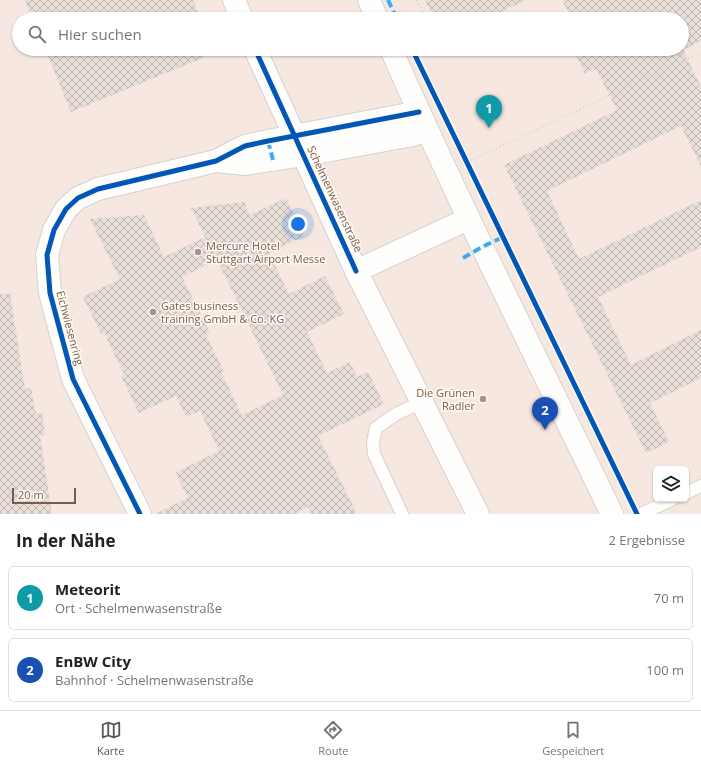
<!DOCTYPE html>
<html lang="de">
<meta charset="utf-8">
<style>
body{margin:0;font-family:"Open Sans",sans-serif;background:#f2f2f2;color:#202124}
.controls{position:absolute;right:12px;bottom:12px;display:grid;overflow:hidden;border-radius:6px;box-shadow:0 1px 3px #0004}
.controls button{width:36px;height:36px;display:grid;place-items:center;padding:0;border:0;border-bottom:1px solid #e0e0e0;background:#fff;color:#202124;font:20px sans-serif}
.scale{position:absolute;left:12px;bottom:10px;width:64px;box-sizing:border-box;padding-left:4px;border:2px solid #7a5c4d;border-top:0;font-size:11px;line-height:14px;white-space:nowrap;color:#7a5c4d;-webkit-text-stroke:3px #fffaf3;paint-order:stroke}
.you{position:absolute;left:298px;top:224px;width:14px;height:14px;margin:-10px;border:3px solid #fff;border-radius:50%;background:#1a73e8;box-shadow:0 0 0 6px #1a73e833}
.badge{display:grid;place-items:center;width:26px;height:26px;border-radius:50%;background:#5c5450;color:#fff;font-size:13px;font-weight:700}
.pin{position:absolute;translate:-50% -33px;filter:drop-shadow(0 1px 2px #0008)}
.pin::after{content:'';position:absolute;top:21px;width:14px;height:12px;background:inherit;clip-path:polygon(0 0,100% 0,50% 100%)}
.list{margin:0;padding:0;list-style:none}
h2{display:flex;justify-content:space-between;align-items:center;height:52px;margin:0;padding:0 16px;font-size:17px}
h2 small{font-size:13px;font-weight:400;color:#757577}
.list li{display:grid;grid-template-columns:26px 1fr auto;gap:12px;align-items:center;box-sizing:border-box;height:64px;margin:0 8px 8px;padding:0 8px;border:1px solid #e0e0e0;border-radius:6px}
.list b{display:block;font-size:15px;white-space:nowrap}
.list p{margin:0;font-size:13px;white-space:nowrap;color:#757577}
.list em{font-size:13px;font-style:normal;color:#757577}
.icon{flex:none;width:22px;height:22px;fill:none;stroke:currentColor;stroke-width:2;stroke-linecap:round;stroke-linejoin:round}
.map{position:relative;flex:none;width:701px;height:514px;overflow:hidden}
.search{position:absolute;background:#fff;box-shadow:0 1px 3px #0004;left:12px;right:12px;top:12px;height:44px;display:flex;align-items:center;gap:10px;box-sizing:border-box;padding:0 14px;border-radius:22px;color:#757577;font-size:15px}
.sheet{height:196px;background:#fff}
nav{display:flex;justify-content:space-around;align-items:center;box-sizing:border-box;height:56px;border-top:1px solid #e0e0e0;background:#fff;font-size:11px;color:#757577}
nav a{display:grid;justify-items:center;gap:2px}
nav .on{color:#5c5450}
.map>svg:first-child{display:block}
.commercial{fill:#f6e8e1;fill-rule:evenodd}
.building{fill:url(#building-cross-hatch);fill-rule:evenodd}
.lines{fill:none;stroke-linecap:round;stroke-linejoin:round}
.service-casing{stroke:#d7d1cb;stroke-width:14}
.minor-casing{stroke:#d7d1cb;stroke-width:24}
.tertiary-casing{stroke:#d7d1cb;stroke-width:24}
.path{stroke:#dcd5d0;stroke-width:2.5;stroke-dasharray:1 3;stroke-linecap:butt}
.service{stroke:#fefefd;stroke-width:12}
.minor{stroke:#fefefd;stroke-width:22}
.tertiary{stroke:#fefefd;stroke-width:22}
.quiet{stroke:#3fa9f5;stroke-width:4;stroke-dasharray:8 4;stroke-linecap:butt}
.cycleway-casing{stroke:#fffaf3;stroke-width:8}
.cycleway{stroke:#0057b8;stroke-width:5}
.poi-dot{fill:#a69286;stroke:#fffaf3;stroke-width:1.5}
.labels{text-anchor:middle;stroke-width:3;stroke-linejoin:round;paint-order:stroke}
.street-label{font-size:11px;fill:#7a5c4d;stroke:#fffaf3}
.poi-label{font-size:11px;fill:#7a5c4d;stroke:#fffaf3;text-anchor:start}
</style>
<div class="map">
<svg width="701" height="514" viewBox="0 0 701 514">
<defs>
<pattern id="building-cross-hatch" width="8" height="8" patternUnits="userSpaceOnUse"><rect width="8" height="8" fill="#e6ded7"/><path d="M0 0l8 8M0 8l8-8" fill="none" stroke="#bfb7b1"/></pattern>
</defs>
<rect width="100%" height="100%" fill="#f9f5f0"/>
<path class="commercial" d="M0 0H701V514H0ZM19 19H682V49H19ZM656 469H686V499H656Z"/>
<g class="building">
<path d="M25 0H193L201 19H32Z"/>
<path d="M425 0H526L487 19H434Z"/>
<path d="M562 0H701V41L683 50 701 87V166L681 126 547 191 579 259 701 200V247L598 297 631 365 701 330V378L650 403 669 442 646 453 504 165 617 110 596 69 585 74 573 49H682V19H572Z"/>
<path d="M45 49H213L215 53 71 112Z"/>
<path d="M286 198 304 236 269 253 289 294 325 276 344 314 307 332 327 373 350 362 357 377 368 372 384 404 318 436 357 514H312L308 507 294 514H155L188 498 175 473 219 451 200 411 186 417 176 396 139 413 121 376 124 374 104 333 101 334 83 297 120 279 90 219 144 215 164 257 205 237 191 208 244 202 250 215ZM217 260 283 395 242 415 221 372 224 371 206 335 210 333 182 277Z"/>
<path d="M0 294H10L25 389 31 388 36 414 42 413 45 435 40 436 52 514H0Z"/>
</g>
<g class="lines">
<g class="service-casing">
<g id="service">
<path d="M686 493 701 486"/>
<path d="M402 514 374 454 373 442 376 428 396 414 422 402"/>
<path d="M641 514 673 499"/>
</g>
</g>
<g class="minor-casing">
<g id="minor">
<path d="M216 161 245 164 304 155 413 135 427 130"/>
<path d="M356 271 468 219"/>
<path d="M140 514 73 379 50 293 47 255 54 230 66 209 78 198 98 189 216 161 245 146 268 141 419 112"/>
</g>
</g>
<g class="tertiary-casing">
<g id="tertiary">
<path d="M234 0 242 19"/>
<path d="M369 0 377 19"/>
<path d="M255 49 356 271 478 514"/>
<path d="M391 49C460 206 537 359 612 514"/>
</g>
</g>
<g class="path">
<path d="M417 0 426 19"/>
<path d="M467 162 701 53"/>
</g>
<use href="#service" class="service"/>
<use href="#minor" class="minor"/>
<use href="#tertiary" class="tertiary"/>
<g class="quiet">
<path d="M388 0 397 19"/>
<path d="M268 141 273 160"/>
<path d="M463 258 482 247 503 237"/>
</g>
<g class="cycleway-casing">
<g id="cycleway">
<path d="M255 49 356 271"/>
<path d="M412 49 637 514"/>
<path d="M140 514 73 379 50 293 47 255 54 230 66 209 78 198 98 189 216 161 245 146 268 141 419 112"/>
</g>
</g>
<use href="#cycleway" class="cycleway"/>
</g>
<g class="poi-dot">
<circle cx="198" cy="252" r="4"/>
<circle cx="153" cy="312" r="4"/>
<circle cx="483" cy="399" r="4"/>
</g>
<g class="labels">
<g class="street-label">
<text transform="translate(335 199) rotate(65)" y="4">Schelmenwasenstraße</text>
<text transform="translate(70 328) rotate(75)" y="4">Eichwiesenring</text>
</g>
<g class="poi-label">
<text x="206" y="250">Mercure Hotel<tspan x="206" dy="13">Stuttgart Airport Messe</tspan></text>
<text x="161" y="310">Gates business<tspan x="161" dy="13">training GmbH &amp; Co. KG</tspan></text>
<text x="475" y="397" text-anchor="end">Die Grünen<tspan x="475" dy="13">Radler</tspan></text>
</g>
</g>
</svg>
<div class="controls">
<button><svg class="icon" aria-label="layers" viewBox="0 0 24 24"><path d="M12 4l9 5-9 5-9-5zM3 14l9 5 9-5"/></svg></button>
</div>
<div class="scale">20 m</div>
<div class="you"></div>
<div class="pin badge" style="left:489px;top:128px;background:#0f9aa8">1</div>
<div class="pin badge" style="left:545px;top:430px;background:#1a4fb4">2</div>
<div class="search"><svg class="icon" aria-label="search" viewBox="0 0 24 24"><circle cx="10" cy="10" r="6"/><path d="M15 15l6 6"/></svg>Hier suchen</div>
</div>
<section class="sheet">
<h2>In der Nähe<small>2 Ergebnisse</small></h2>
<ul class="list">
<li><span class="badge" style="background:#0f9aa8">1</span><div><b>Meteorit</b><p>Ort · Schelmenwasenstraße</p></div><em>70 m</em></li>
<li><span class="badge" style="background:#1a4fb4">2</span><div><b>EnBW City</b><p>Bahnhof · Schelmenwasenstraße</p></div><em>100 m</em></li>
</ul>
</section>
<nav>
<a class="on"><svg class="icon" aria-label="map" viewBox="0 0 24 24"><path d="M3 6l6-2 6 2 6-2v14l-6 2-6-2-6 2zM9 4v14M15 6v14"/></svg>Karte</a>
<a><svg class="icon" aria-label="directions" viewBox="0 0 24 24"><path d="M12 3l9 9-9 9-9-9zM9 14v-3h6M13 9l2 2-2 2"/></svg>Route</a>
<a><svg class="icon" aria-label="saved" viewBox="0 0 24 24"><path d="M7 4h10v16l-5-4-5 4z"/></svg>Gespeichert</a>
</nav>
